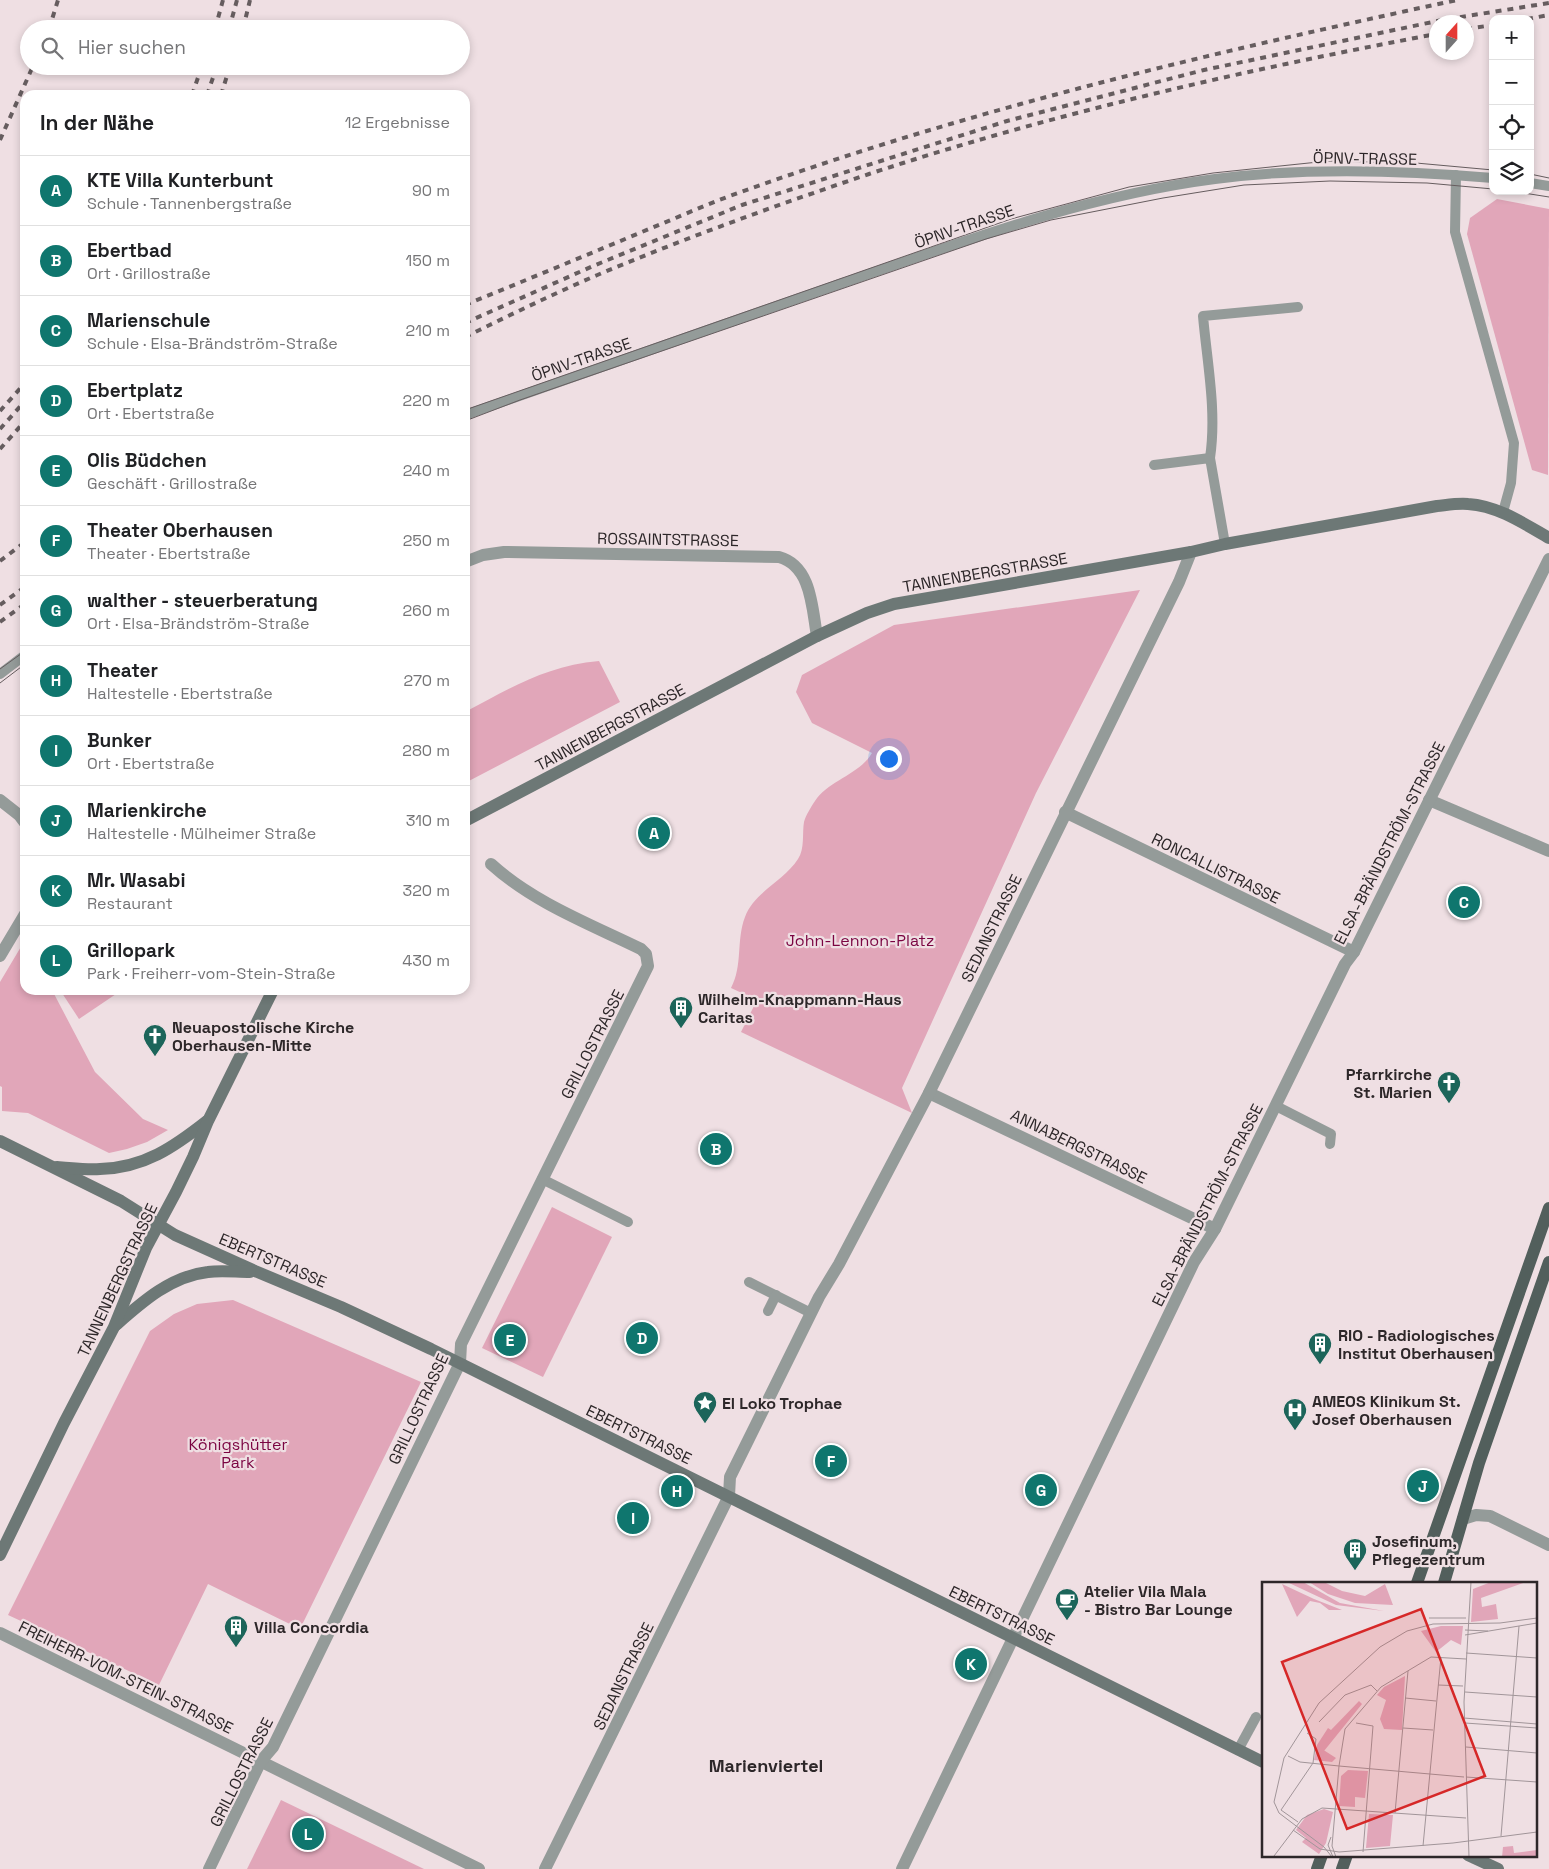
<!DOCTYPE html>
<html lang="de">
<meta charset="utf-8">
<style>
body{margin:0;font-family:"Space Grotesk",sans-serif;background:#f2f2f2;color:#202124}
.controls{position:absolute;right:15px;top:15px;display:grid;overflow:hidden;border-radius:10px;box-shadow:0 2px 8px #0003}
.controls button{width:45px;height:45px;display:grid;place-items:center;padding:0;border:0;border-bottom:1px solid #e0e0e0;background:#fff;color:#202124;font:25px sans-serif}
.compass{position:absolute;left:1429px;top:15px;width:45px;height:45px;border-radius:50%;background:#fff;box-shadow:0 2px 8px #0003;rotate:21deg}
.you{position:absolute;left:888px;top:758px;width:18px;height:18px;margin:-12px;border:4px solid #fff;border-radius:50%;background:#1a73e8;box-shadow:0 0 0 8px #1a73e833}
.badge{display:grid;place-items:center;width:32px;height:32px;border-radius:50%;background:#0f766e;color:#fff;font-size:16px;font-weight:700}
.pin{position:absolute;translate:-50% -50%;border:2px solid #fff;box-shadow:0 1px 5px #0006}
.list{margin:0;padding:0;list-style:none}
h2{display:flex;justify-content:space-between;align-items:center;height:65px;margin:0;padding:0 20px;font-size:21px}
h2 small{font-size:16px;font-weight:400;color:#757577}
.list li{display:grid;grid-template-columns:32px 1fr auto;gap:15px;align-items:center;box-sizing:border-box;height:70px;padding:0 20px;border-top:1px solid #e0e0e0}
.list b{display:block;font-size:19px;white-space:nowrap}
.list p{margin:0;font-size:16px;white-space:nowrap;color:#757577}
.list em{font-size:16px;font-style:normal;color:#757577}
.icon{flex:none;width:28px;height:28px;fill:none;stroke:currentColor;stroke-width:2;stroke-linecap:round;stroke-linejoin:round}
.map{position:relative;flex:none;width:1549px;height:1869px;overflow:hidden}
.search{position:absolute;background:#fff;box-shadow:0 2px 8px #0003;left:20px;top:20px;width:450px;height:55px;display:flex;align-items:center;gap:12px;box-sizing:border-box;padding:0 18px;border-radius:28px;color:#757577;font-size:19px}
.panel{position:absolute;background:#fff;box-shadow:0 2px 8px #0003;left:20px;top:90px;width:450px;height:905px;border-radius:15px}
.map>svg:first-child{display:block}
.green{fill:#e1a6b9}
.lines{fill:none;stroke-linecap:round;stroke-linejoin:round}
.lane{stroke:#949b99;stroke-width:10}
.street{stroke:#949b99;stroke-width:12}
.secondary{stroke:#6d7876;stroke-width:12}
.primary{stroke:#525f5c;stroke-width:12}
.tram{stroke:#665d5f;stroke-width:1}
.rail{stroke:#665d5f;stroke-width:4;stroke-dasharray:6 6;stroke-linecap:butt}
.labels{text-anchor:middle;stroke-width:4.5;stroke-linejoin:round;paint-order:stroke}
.street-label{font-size:16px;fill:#2d2729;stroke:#efdfe3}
.park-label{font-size:16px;fill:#7b0542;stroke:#efdfe3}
.poi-label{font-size:16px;font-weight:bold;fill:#2d2729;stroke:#efdfe3;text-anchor:start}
.neighbourhood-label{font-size:18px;font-weight:bold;fill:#2d2729;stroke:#efdfe3}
.inset-road{fill:none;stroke:#a19599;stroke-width:1}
.view{fill:#d62828;fill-opacity:0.15;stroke:#d62828;stroke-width:2.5}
.inset-edge{fill:none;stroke:#2d2729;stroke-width:2.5}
</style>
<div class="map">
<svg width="1549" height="1869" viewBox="0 0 1549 1869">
<rect width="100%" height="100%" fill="#efdfe3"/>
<g class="green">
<path d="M1497 199 1549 209 1548 475 1532 470 1467 234 1470 218Z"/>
<path d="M1140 590 1036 793 902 1088 912 1113 741 1032 757 1000 731 988C743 966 736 940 745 917 754 892 784 881 798 859 805 849 802 833 804 822 806 815 811 807 815 801 829 780 859 775 872 753L812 723 796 692 802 675 894 625Z"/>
<path d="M599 661 620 702 465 783V712C511 688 545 666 599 661Z"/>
<path d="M25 940V990H52L95 1072 143 1119 168 1130 147 1142 127 1149 109 1153 28 1113 2 1111V1087L0 1086V982Z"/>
<path d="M60 990H122L79 1019Z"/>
<path d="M552 1207 612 1237 543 1377 482 1348Z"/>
<path d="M233 1300 421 1382 300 1629 208 1584 159 1685 8 1615 150 1331 174 1314 197 1304Z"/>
<path d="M281 1800 424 1869H247Z"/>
</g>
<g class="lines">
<g class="lane">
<path d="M1456 175 1455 232 1514 443 1511 483 1503 512"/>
<path d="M1530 183 1549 186"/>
<path d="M465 415C588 371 711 329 834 286 959 243 1083 196 1215 179 1306 167 1401 170 1493 178"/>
<path d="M1210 458C1217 411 1207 362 1203 316L1298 307"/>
<path d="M1154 465 1210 458 1225 544"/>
<path d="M0 674 25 655"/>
<path d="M1276 1106 1331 1134 1330 1144"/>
<path d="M542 1179 628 1222"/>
<path d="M749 1282 811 1313"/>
<path d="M768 1311 776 1295"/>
<path d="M1238 1750 1256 1717"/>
</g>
<g class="street">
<path d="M465 562 483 555 504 552 779 557C812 566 812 609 817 636"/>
<path d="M0 800 19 815 25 823"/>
<path d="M1429 800 1549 851"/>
<path d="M1065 812 1354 952"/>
<path d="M0 956 25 914"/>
<path d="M929 1093 1215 1229"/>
<path d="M1463 1519 1476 1515 1490 1516 1549 1545"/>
<path d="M0 1633 479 1869"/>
<path d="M209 1869 261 1761 273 1747 460 1363 461 1344 648 966 646 954 641 949C590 924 534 903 491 864"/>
<path d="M545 1869 729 1496 730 1477 819 1297 839 1264 929 1093 1179 582 1191 552"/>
<path d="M902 1869 1194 1262 1215 1229 1345 964 1354 952 1549 559"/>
</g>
<g class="secondary">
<path d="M465 821 817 636 867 613 894 604 1191 552 1225 544 1437 506C1447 505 1458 503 1468 504 1498 506 1523 523 1549 538"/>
<path d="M0 1141 121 1201 175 1235 255 1271 341 1307 431 1349 1263 1762"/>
<path d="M57 1167C72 1168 86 1170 100 1169 144 1168 174 1147 207 1121"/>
<path d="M116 1325C142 1302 171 1276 208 1272 221 1270 236 1272 250 1272"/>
<path d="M0 1555 64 1423 114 1327 146 1248 176 1192 193 1157 208 1121 273 990"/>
<path d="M1468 1855 1498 1869"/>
</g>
<g class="primary">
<path d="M1417 1583 1549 1208"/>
<path d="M1444 1583 1479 1463 1549 1262"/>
<path d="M1317 1869 1322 1855"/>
<path d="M1342 1869 1347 1855"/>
</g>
<g class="tram">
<path d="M1530 174 1549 178"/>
<path d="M1511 191 1549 197"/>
<path d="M465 410 1011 219 1129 187 1213 173 1328 161 1416 163 1493 170"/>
<path d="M465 421 520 400 986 239 1051 220 1163 198 1244 185 1330 181 1427 183 1493 189"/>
<path d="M0 669 25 651"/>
<path d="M0 683 25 664"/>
</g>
<g class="rail">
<path d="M1527 19 1549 15"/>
<path d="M49 29 58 0"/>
<path d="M215 29 223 0"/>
<path d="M229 29 237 0"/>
<path d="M243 29 250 0"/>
<path d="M1466 29 1493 25"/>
<path d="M192 95 202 66"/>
<path d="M207 95 217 66"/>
<path d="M221 95 230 66"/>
<path d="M0 140 33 66"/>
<path d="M465 305C526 280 587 255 649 229 679 217 709 203 741 192 974 108 1215 52 1457 0"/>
<path d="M465 323 593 266 742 205 1007 121 1204 70 1442 20 1549 3"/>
<path d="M465 337C508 316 551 295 595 276 685 238 777 205 869 174 1054 113 1245 70 1436 34"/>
<path d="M0 411 25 383"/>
<path d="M0 429 25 401"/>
<path d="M0 449 25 421"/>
<path d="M0 561 25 542"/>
<path d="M0 605 25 587"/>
<path d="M0 622 25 604"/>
</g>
</g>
<defs>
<g id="building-pin" transform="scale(1.25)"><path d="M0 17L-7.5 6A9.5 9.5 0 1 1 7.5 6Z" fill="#1c655a" stroke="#efdfe3"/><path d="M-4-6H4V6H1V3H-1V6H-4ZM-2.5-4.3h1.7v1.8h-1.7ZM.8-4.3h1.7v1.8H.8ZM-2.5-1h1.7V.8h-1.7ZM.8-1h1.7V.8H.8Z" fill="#fff"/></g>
<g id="church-pin" transform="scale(1.25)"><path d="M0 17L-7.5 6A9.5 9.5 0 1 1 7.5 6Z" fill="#1c655a" stroke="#efdfe3"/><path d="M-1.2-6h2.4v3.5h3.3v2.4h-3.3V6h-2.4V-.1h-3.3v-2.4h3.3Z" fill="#fff"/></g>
<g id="sight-pin" transform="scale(1.25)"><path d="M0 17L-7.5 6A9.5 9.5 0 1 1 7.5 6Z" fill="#1c655a" stroke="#efdfe3"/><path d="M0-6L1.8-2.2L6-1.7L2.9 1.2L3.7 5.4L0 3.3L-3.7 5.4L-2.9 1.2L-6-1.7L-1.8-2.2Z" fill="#fff"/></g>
<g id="hospital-pin" transform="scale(1.25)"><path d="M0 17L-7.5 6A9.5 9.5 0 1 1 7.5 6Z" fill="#1c655a" stroke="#efdfe3"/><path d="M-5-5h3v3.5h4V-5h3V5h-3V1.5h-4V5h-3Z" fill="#fff"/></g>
<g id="cafe-pin" transform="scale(1.25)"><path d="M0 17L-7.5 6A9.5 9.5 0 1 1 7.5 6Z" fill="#1c655a" stroke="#efdfe3"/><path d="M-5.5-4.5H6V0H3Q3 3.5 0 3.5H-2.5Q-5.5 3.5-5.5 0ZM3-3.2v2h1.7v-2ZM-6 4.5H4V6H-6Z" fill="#fff"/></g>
</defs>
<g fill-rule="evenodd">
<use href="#building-pin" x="681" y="1008"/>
<use href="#church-pin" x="155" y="1036"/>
<use href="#church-pin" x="1449" y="1083"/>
<use href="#building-pin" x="1320" y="1344"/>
<use href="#sight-pin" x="705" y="1403"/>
<use href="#hospital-pin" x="1295" y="1410"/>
<use href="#building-pin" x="1355" y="1550"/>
<use href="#cafe-pin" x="1067" y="1600"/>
<use href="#building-pin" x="236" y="1627"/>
</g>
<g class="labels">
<g class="street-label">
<text transform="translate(1365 158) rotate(1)" y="6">ÖPNV-TRASSE</text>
<text transform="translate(964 226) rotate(-19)" y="6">ÖPNV-TRASSE</text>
<text transform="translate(581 359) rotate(-19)" y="6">ÖPNV-TRASSE</text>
<text transform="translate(668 539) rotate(1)" y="6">ROSSAINTSTRASSE</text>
<text transform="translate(985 572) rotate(-10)" y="6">TANNENBERGSTRASSE</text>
<text transform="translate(610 727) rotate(-28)" y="6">TANNENBERGSTRASSE</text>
<text transform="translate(1389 843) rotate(-63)" y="6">ELSA-BRÄNDSTRÖM-STRASSE</text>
<text transform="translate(1216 868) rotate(26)" y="6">RONCALLISTRASSE</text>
<text transform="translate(991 928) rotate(-64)" y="6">SEDANSTRASSE</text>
<text transform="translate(592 1044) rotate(-63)" y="6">GRILLOSTRASSE</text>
<text transform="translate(1079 1146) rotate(26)" y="6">ANNABERGSTRASSE</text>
<text transform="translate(1207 1205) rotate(-63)" y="6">ELSA-BRÄNDSTRÖM-STRASSE</text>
<text transform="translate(273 1260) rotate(23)" y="6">EBERTSTRASSE</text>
<text transform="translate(117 1280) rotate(-65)" y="6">TANNENBERGSTRASSE</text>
<text transform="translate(418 1409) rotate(-65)" y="6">GRILLOSTRASSE</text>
<text transform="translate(639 1434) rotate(26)" y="6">EBERTSTRASSE</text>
<text transform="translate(1002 1615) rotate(26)" y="6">EBERTSTRASSE</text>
<text transform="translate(623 1676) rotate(-64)" y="6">SEDANSTRASSE</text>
<text transform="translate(126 1677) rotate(26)" y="6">FREIHERR-VOM-STEIN-STRASSE</text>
<text transform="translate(241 1772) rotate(-63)" y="6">GRILLOSTRASSE</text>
</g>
<g class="park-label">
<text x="860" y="946">John-Lennon-Platz</text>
<text x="238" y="1450">Königshütter<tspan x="238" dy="18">Park</tspan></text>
</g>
<g class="poi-label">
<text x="698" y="1005">Wilhelm-Knappmann-Haus<tspan x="698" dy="18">Caritas</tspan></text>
<text x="172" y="1033">Neuapostolische Kirche<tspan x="172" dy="18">Oberhausen-Mitte</tspan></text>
<text x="1432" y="1080" text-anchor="end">Pfarrkirche<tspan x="1432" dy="18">St. Marien</tspan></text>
<text x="1338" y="1341">RIO - Radiologisches<tspan x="1338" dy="18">Institut Oberhausen</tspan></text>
<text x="1312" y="1407">AMEOS Klinikum St.<tspan x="1312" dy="18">Josef Oberhausen</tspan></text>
<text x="722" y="1409">El Loko Trophae</text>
<text x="1372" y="1547">Josefinum,<tspan x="1372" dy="18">Pflegezentrum</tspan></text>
<text x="1084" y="1597">Atelier Vila Mala<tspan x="1084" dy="18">- Bistro Bar Lounge</tspan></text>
<text x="254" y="1633">Villa Concordia</text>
</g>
<g class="neighbourhood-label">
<text x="766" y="1772">Marienviertel</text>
</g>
</g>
<g transform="translate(1262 1582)">
<rect width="275" height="275" fill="#efdfe3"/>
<path d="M25 0H41L78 21 122 29 74 23ZM47 0H62L80 9 103 14 123 2 131 23 93 21 66 12ZM229 0H264L219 16 220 25 234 22 236 37 209 40 211 7ZM20 2 52 17 80 28H67L58 21 48 19 35 35ZM179 44H201L199 63 189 58 174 70 159 49ZM143 94 140 148 122 147 118 137 124 118 115 113 122 105ZM97 119 100 122 62 169 60 167 74 176 70 180 52 178 55 163 66 146 69 148ZM86 188 106 189 103 216 93 215V225L77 224 79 194ZM62 227 71 230 64 261 57 272 40 260 44 256 34 248 45 233ZM107 232 131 233 128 264 104 266ZM251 264 252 271 275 268V275H240L241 265Z" fill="#e1a6b9"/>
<path class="inset-road" d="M167 36H204M203 48 226 49M203 53 275 41M204 71 275 76M176 103 201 104M203 110 275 115M143 116 174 119M202 136 275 142M57 140 83 113 109 103 115 109M94 141 111 144 101 270M203 141 275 146M141 146 171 148M204 165 275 171M26 174 38 180 77 184 70 264 74 275M202 195 77 184 83 147 119 105 169 75 204 77M204 195 275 200M133 231 146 89M36 240 19 228 51 181 54 157 45 151M31 248 58 267 77 270 191 261 275 250M239 254 257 44M69 255 66 263 71 275M161 264 179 75M12 274 40 237 60 226 204 236M70 275 62 265 17 231 12 220 22 176 57 121 118 65 145 49 171 42 238 41 275 36M207 275 202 120 209 0"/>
<path class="view" d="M159 27 223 194 85 247 20 80Z"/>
<rect width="275" height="275" class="inset-edge"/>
</g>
</svg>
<div class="controls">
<button>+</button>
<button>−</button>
<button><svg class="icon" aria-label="locate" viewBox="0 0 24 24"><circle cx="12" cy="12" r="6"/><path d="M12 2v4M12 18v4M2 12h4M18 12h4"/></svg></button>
<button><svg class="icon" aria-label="layers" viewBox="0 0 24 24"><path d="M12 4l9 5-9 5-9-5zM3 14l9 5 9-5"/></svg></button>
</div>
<svg class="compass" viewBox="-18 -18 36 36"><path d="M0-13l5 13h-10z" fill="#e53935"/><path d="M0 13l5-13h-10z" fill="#757577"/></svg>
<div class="you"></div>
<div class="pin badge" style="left:654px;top:833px">A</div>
<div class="pin badge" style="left:716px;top:1149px">B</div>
<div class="pin badge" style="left:1464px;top:902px">C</div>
<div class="pin badge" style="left:642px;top:1338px">D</div>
<div class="pin badge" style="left:510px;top:1340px">E</div>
<div class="pin badge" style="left:831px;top:1461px">F</div>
<div class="pin badge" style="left:1041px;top:1490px">G</div>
<div class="pin badge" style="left:677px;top:1491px">H</div>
<div class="pin badge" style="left:633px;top:1518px">I</div>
<div class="pin badge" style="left:1423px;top:1486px">J</div>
<div class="pin badge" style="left:971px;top:1664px">K</div>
<div class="pin badge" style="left:308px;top:1834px">L</div>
<div class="search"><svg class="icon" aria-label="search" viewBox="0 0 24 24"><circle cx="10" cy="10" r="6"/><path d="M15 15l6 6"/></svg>Hier suchen</div>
<section class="panel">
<h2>In der Nähe<small>12 Ergebnisse</small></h2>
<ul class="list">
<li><span class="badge">A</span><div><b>KTE Villa Kunterbunt</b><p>Schule · Tannenbergstraße</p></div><em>90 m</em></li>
<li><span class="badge">B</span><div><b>Ebertbad</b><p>Ort · Grillostraße</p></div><em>150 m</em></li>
<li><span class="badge">C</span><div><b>Marienschule</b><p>Schule · Elsa-Brändström-Straße</p></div><em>210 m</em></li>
<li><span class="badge">D</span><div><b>Ebertplatz</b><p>Ort · Ebertstraße</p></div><em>220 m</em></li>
<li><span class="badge">E</span><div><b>Olis Büdchen</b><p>Geschäft · Grillostraße</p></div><em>240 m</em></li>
<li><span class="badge">F</span><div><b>Theater Oberhausen</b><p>Theater · Ebertstraße</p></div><em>250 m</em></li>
<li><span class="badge">G</span><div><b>walther - steuerberatung</b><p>Ort · Elsa-Brändström-Straße</p></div><em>260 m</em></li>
<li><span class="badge">H</span><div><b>Theater</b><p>Haltestelle · Ebertstraße</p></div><em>270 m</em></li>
<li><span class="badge">I</span><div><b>Bunker</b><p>Ort · Ebertstraße</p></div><em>280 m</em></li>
<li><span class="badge">J</span><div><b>Marienkirche</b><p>Haltestelle · Mülheimer Straße</p></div><em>310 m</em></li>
<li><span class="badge">K</span><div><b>Mr. Wasabi</b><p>Restaurant</p></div><em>320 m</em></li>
<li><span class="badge">L</span><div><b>Grillopark</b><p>Park · Freiherr-vom-Stein-Straße</p></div><em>430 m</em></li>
</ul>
</section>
</div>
